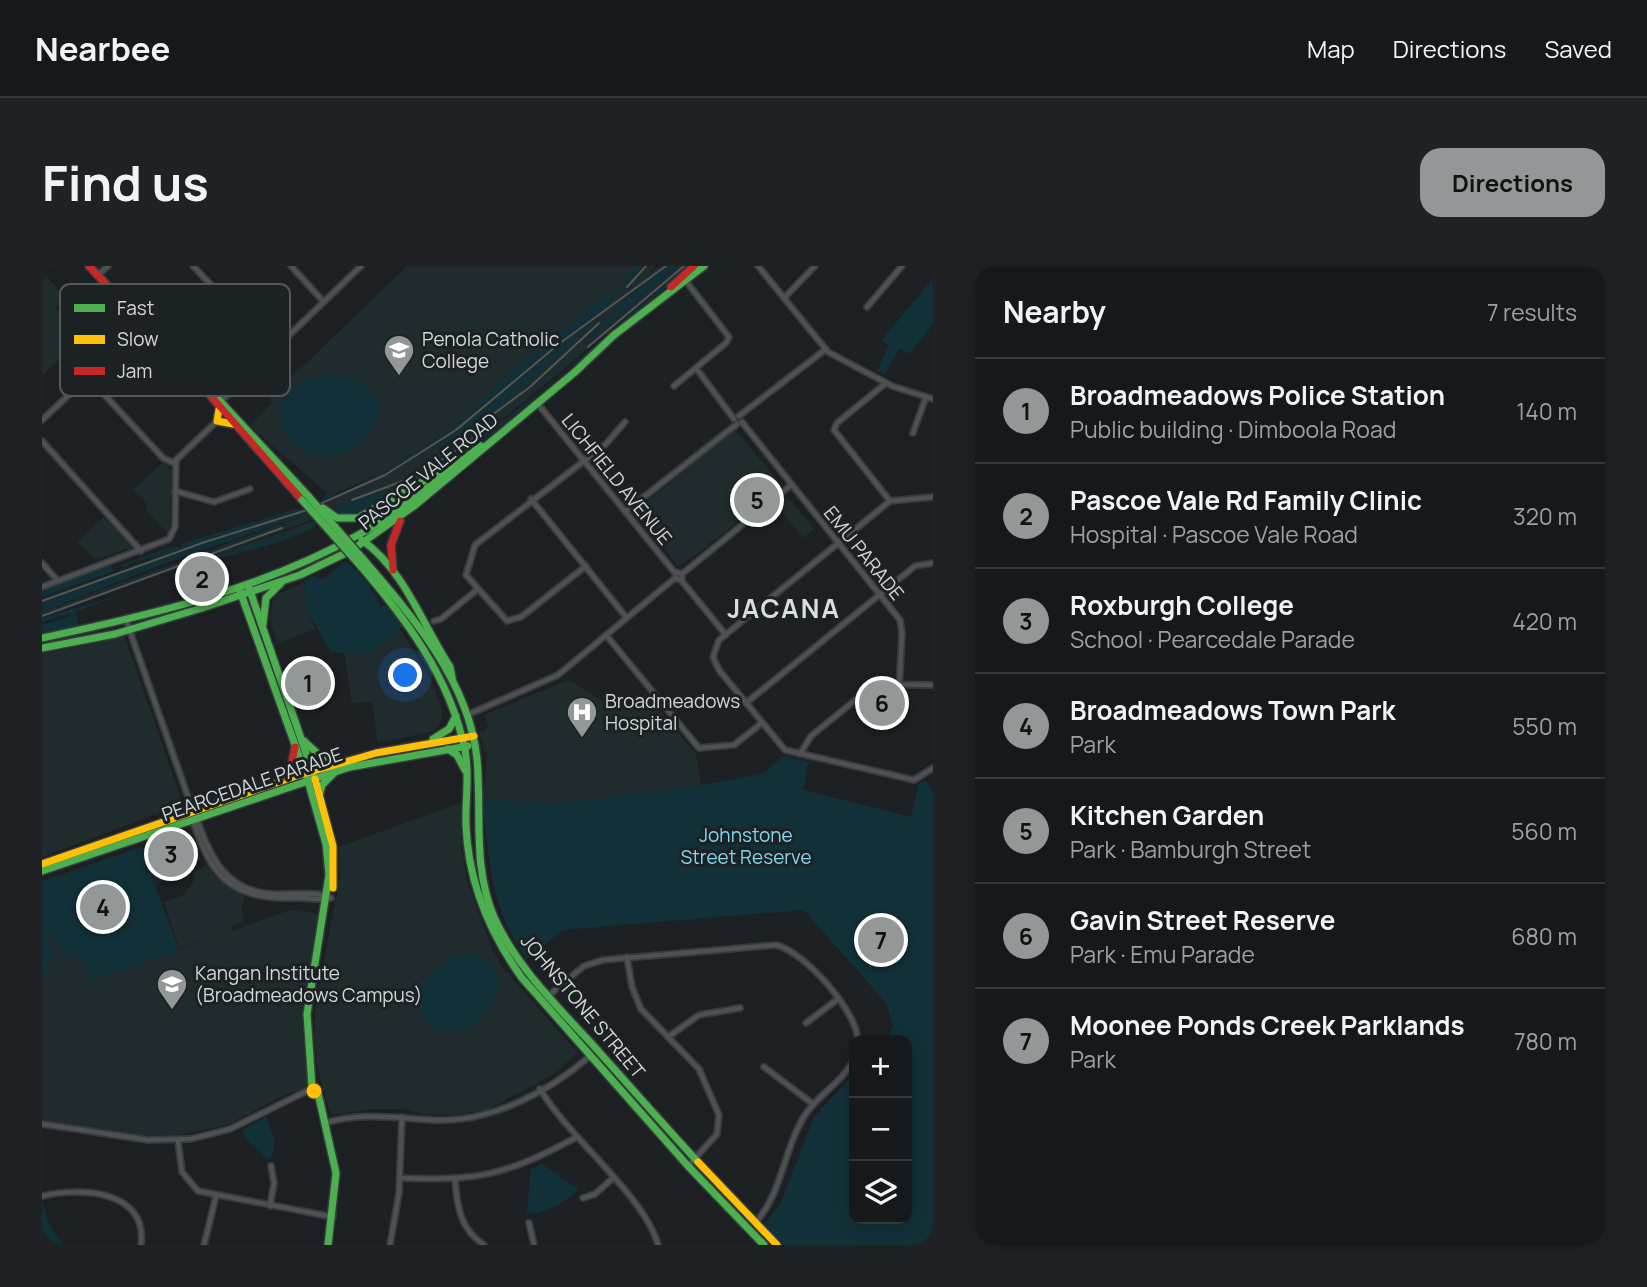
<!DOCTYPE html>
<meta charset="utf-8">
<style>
body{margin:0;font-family:Manrope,sans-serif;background:#1f2123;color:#f1f3f6}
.controls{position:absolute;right:21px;bottom:21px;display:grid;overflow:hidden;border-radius:14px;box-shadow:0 4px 18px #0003}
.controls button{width:63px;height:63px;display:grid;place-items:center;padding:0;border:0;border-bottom:2px solid #353739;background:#16181a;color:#f1f3f6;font:35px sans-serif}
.you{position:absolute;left:364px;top:410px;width:24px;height:24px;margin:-18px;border:5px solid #fff;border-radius:50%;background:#1a73e8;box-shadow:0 0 0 10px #1a73e833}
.badge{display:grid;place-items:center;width:46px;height:46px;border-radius:50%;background:#939798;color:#111;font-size:23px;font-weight:700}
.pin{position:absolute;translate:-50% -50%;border:4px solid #fff;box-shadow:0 2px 7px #0006}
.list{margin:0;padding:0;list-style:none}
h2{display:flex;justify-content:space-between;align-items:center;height:91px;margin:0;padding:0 28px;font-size:30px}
h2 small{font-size:23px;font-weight:400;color:#9ea0a2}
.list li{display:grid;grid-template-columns:46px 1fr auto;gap:21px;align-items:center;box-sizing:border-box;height:105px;padding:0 28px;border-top:2px solid #353739}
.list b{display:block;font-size:26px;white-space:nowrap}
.list p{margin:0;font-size:23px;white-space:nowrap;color:#9ea0a2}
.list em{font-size:23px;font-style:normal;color:#9ea0a2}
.icon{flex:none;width:38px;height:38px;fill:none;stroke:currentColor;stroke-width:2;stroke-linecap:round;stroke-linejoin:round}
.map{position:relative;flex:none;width:891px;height:979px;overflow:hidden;border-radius:21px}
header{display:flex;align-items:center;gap:42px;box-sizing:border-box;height:98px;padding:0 35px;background:#16181a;border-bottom:2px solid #353739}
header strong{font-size:33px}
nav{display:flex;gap:38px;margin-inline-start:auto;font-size:24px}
.intro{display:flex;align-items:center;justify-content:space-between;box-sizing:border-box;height:168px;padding:0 42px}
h1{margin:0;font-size:49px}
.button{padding:18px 32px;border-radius:21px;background:#939798;color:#111;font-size:24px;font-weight:700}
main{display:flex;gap:42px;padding:0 42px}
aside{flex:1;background:#16181a;border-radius:21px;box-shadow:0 4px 18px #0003}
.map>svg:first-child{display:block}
.built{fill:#202b2e;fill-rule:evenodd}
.green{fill:#123038}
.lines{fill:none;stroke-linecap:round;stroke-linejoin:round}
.street-casing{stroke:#383b3c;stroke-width:8}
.fast-casing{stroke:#383b3c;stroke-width:10}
.slow-casing{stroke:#383b3c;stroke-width:10}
.jam-casing{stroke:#383b3c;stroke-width:10}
.street{stroke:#4e5052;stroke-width:4.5}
.fast{stroke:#4caf50;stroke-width:7}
.slow{stroke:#ffc107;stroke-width:7}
.jam{stroke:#c62828;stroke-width:7}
.rail{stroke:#545758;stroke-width:2}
.fast-bridge-casing{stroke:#383b3c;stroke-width:10;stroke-linecap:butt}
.fast-bridge{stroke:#4caf50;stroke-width:7}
.labels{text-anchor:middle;stroke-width:6;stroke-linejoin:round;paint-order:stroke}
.poi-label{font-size:19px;fill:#d3d7d8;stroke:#1c2123;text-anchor:start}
.street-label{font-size:19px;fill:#d3d7d8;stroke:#1c2123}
.park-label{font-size:19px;fill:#80d7f0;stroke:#1c2123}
.district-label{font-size:26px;font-weight:bold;letter-spacing:2px;fill:#d7dfe1;stroke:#1c2123}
.key{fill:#1c2123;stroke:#535859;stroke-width:2}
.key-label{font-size:19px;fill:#d3d7d8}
</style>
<header>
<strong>Nearbee</strong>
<nav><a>Map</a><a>Directions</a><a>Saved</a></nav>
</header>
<div class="intro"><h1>Find us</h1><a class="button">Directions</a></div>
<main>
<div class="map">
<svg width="891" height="979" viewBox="0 0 891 979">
<rect width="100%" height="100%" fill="#1d2022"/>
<g class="built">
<path d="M365 0H596L568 31 409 164 346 203 289 230 208 160 230 137 227 133Z"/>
<path d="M601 0H613L607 8 618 0H627L584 32 541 78 635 0H645L477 140 404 194 360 218 287 245 279 237 349 204 400 172 507 83 562 42ZM549 56 464 134 383 189 435 150Z"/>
<path d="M0 5 20 28 14 43 22 45 29 30 44 46 63 27 92 58 38 108 21 90 0 110Z"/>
<path d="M693 163 740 220 705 248 699 247V253L672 275 667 274 666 280 636 301 593 245Z"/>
<path d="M121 196 130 205 127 269 103 243 106 239 91 224Z"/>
<path d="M745 230 772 263 761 272 734 239Z"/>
<path d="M262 243 264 246 160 279 0 337V333L118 290Z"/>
<path d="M266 248 271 253 172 290 272 255 275 258 194 287 136 302 0 352V346Z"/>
<path d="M62 251 90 281 53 294 36 276Z"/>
<path d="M262 317 266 347 273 363 235 378 228 353 231 334 236 328Z"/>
<path d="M358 363 389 414 400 443V454L392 465 336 477 330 436 310 437 302 385 325 389Z"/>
<path d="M82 370 141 538 0 591V388Z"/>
<path d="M526 414 579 446 603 427 654 488 659 519 513 538 441 532 445 492 437 466 443 465 446 460 442 449Z"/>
<path d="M419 537V580L425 615 449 680 460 701 536 787 507 811 445 844 412 849 380 848 363 843H329L289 849 275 802 272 767 274 739 298 610 296 581Z"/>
<path d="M147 564 159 594 113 619 99 582Z"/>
<path d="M166 598 172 609 192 625 203 630 199 642 202 655 191 659 189 665 137 683 122 636 142 629 154 612 150 608Z"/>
<path d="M248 644 279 648 262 729 260 761 266 822 246 827 187 858 134 870 113 871 0 855V669L8 667 22 689 43 698 49 715Z"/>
</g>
<g class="green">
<path d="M596 0H601L562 42 507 83 400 172 349 204 278 236 286 226 289 230 297 228 346 203 409 164 470 105 566 28 569 30Z"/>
<path d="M627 0H635L541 79 584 32Z"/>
<path d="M645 0H649L451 167 394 206 315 250 303 252 287 245C322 232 358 221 390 202 481 150 564 67 645 0Z"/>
<path d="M891 12V58L867 88 858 82 842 109 835 105 847 79 839 75Z"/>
<path d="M552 53C503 107 445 152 383 190Z"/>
<path d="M288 108C319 110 355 133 328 166 268 239 184 126 288 108Z"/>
<path d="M254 243H262L118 290 96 294 80 302 79 299 129 281H140L139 278Z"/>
<path d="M264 246 266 248 126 296 166 280 0 346V337L160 279Z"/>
<path d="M275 258C268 272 157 297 137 303Z"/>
<path d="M304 295 325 316 339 341 346 338 361 360 325 389 289 386 266 347 262 314 270 310 281 313Z"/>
<path d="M68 299 72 305 0 331V323Z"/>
<path d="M81 328 33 346 36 360 0 367V359L29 350 28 348 0 356V352Z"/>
<path d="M838 422 852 423 851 438 842 453 824 431Z"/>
<path d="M743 489 766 496 761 524 869 551 877 518 883 514 891 525V979H742L722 959 739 936 772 851 812 808V953H865V774H845L851 760 845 738 762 644 521 664 485 693C449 646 446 589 441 532L513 538 659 519 721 508Z"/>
<path d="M99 581 137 685 48 715 43 698 22 689 8 667 3 669 15 690 4 695 7 708 0 709V615Z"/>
<path d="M430 688C484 702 443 780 394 763 354 739 393 686 430 688Z"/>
<path d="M224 851 233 875 230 891 224 893C218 882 207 881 200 864Z"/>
<path d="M500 898 536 923C528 934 499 950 485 947L489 902Z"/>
<path d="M0 935 7 958 21 979H7L0 965Z"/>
</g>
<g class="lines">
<g class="street-casing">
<g id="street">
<path d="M151 0 232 85"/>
<path d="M249 0 282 36"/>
<path d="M716 0 786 86 850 120 891 133"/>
<path d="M56 9 66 0"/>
<path d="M742 32 773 0"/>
<path d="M825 41 860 0"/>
<path d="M654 102 692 153"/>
<path d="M46 111 121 192 134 198"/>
<path d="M844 117 795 157 792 164 848 235"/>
<path d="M632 120 684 77 687 71 643 14"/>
<path d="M179 135 319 0"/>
<path d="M496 138 633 307"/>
<path d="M697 150 784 83"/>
<path d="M0 154 101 59"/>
<path d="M700 156 858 354 860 367 856 447"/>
<path d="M871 167 884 131"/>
<path d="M0 175 99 285"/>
<path d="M133 225 172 236 208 223"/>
<path d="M891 231 848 235 677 374 671 391 677 404 743 484 872 514 891 502"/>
<path d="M489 233 584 351"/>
<path d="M584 245 695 158"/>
<path d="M0 297 16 315"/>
<path d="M544 300 479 351 465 355 424 309 433 279 564 178 583 156"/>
<path d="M640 308 634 306 633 313H640V308L749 219"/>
<path d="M639 314 684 369"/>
<path d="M0 321 127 273 133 261 134 194 175 155"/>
<path d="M84 354 151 545"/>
<path d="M392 355 399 353 436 323"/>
<path d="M564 369 657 482 692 479 720 457"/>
<path d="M704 437 873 300 891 297"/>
<path d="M425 449 516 409 633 312"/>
<path d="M758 488 769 470 833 418 891 419"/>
<path d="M155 553C168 592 185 626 231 628 249 629 268 625 286 630"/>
<path d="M151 555C169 611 190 634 251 632 263 631 278 635 289 632"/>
<path d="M585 691 590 721 599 743 657 803 677 849 675 868 646 900"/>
<path d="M506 730 542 700 561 694 734 679C763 686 814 744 816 774"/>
<path d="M764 757 796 733"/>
<path d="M626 771 657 749 698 742"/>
<path d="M722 801 771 838"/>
<path d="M498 823C527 872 603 930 616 979"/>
<path d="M283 857C320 846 353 852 391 854 447 857 506 827 548 790"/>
<path d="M0 858 106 874 149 873 188 863 269 823"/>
<path d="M136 875 140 906 156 925 291 951"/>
<path d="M358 912C438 915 464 909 535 871"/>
<path d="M413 914C415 940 418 963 442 979"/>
<path d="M0 930C39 921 106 924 99 979"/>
<path d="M541 932 553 928 570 913"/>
<path d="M228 940 232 917 229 900"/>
<path d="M487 957 492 979"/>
<path d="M713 957C741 926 741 884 763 849 776 828 802 816 812 792"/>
<path d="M162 979 174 930"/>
<path d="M348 979 357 927 360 851"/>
</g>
</g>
<g class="fast-casing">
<g id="fast">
<path d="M177 134 267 231"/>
<path d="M316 252 398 206"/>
<path d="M320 274C363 305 380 358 408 401L410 412"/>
<path d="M321 293C370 350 427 415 435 493 440 548 430 599 452 651 474 700 513 738 549 777 585 817 620 857 656 896"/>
<path d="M315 296C363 351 408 411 423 484 428 509 423 534 424 559 426 616 447 666 480 712L646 900 722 979"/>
<path d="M207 322 273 513"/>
<path d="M198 325 266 515 308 501 426 480"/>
<path d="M221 358 224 332 239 317"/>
<path d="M0 372C109 349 221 323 318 268 362 244 399 210 439 180"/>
<path d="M0 382 73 368 160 342 258 309 310 284 372 240 533 106 572 69 662 0"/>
<path d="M391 473 407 463 414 450"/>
<path d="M262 475 278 490 299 494"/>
<path d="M406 483 415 489 423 504"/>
<path d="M278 527 280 519 293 506"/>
<path d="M0 605 266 515 284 578 287 609 265 748 270 821"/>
<path d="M276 827 294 907 286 979"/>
</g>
</g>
<g class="slow-casing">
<g id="slow">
<path d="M177 143 175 155 191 158"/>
<path d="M265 507 334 487 432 470"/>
<path d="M273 513 291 580V622"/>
<path d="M0 598 263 507"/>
<circle cx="272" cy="825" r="4"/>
<path d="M656 896 735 979"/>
</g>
</g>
<g class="jam-casing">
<g id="jam">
<path d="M47 0 160 120 260 234"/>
<path d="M629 21 652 0"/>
<path d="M351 304 349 279 358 255"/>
<path d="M237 515 249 501 253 481"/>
</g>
</g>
<use href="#street" class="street"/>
<use href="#fast" class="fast"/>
<use href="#slow" class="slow"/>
<use href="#jam" class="jam"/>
<g class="rail">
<path d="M585 21 604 0"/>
<path d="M546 81 642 0"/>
<path d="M423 169 488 121 557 57"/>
<path d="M310 234 377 209 436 169"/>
<path d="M0 335 163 276 262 245 343 209 414 164 518 77 624 0"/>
<path d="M0 350 240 262"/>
</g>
<g class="fast-bridge-casing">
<g id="fast-bridge">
<path d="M267 231 321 293"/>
<path d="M260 234 315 296"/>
<path d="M281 242 295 252H316"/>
</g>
</g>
<use href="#fast-bridge" class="fast-bridge"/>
</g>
<defs>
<g id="school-pin" transform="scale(1.575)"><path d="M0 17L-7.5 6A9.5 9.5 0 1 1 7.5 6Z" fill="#939798" stroke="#1c2123"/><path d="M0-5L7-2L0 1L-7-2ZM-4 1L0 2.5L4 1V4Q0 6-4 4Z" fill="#fff"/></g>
<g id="hospital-pin" transform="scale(1.575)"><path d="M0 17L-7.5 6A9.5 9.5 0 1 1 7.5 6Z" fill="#939798" stroke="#1c2123"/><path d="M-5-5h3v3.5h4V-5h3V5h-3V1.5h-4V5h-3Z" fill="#fff"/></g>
<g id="university-pin" transform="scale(1.575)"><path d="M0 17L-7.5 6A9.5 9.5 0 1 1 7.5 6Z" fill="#939798" stroke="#1c2123"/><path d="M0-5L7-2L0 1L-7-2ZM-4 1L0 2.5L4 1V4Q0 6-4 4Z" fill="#fff"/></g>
</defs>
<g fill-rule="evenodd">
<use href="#school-pin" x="357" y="84"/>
<use href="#hospital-pin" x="540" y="446"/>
<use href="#university-pin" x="130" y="718"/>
</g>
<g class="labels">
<g class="poi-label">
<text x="380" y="80">Penola Catholic<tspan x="380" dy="22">College</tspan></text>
<text x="563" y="442">Broadmeadows<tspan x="563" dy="22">Hospital</tspan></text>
<text x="153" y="714">Kangan Institute<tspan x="153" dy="22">(Broadmeadows Campus)</tspan></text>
</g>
<g class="street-label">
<text transform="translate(386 205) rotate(-39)" y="7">PASCOE VALE ROAD</text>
<text transform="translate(575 213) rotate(51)" y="7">LICHFIELD AVENUE</text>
<text transform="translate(822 287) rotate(51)" y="7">EMU PARADE</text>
<text transform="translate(210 518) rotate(-19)" y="7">PEARCEDALE PARADE</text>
<text transform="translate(541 740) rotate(50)" y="7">JOHNSTONE STREET</text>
</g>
<g class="park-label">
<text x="704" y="576">Johnstone<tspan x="704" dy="22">Street Reserve</tspan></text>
</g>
<g class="district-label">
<text x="742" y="352">JACANA</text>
</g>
</g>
<rect x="18" y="18" width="230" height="112" rx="10" class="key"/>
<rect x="32" y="38" width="31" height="8" fill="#4caf50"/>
<rect x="32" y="69" width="31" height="9" fill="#ffc107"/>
<rect x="32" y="101" width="31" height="8" fill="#c62828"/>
<g class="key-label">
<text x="75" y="49">Fast</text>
<text x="75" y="80">Slow</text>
<text x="75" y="112">Jam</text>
</g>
</svg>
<div class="controls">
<button>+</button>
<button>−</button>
<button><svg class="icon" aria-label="layers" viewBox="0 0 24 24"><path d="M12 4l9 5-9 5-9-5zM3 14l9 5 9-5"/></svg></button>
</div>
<div class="you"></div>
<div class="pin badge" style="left:266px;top:417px">1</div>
<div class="pin badge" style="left:160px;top:313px">2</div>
<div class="pin badge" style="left:129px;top:588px">3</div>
<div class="pin badge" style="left:61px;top:641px">4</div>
<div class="pin badge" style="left:715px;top:234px">5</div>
<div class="pin badge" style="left:840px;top:437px">6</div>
<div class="pin badge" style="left:839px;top:674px">7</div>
</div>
<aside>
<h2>Nearby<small>7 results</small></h2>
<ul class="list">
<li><span class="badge">1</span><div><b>Broadmeadows Police Station</b><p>Public building · Dimboola Road</p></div><em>140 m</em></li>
<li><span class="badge">2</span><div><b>Pascoe Vale Rd Family Clinic</b><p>Hospital · Pascoe Vale Road</p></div><em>320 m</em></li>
<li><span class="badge">3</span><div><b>Roxburgh College</b><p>School · Pearcedale Parade</p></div><em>420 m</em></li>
<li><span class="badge">4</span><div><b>Broadmeadows Town Park</b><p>Park</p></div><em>550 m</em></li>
<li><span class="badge">5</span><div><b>Kitchen Garden</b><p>Park · Bamburgh Street</p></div><em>560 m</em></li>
<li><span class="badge">6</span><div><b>Gavin Street Reserve</b><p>Park · Emu Parade</p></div><em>680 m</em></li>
<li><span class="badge">7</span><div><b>Moonee Ponds Creek Parklands</b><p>Park</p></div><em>780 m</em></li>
</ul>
</aside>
</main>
